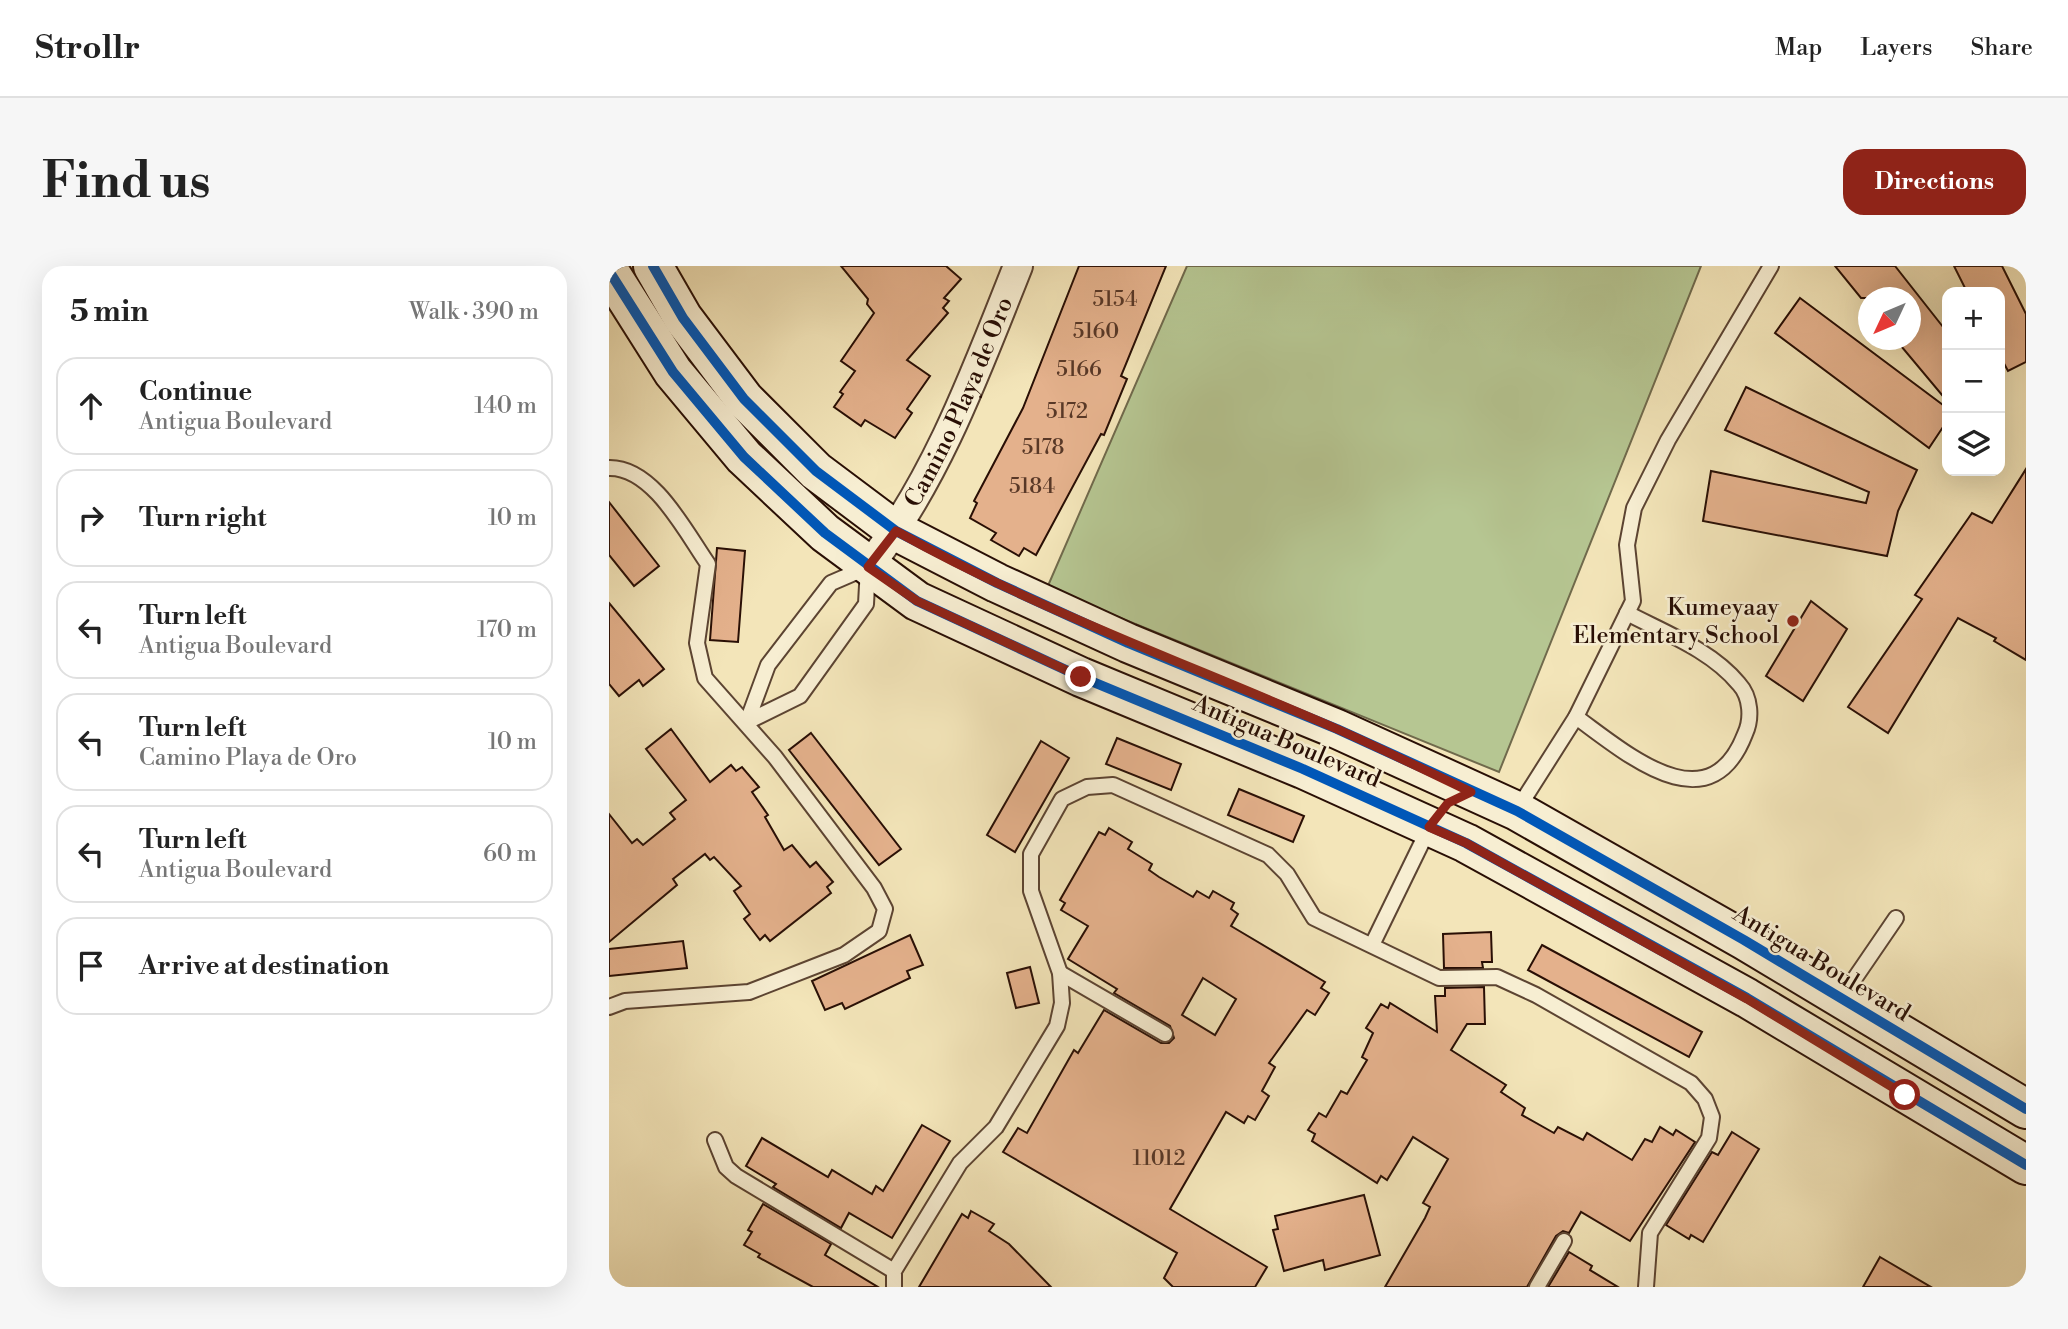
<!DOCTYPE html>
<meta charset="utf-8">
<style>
body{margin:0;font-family:"Libre Bodoni",serif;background:#f6f6f6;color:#222}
.controls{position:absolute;right:21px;top:21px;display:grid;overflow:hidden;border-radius:14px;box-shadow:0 7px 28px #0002}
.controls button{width:63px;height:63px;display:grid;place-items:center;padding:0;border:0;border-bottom:2px solid #e0e0e0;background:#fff;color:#222;font:35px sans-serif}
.compass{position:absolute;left:1249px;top:21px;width:63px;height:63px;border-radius:50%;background:#fff;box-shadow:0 7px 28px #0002;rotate:226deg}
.stop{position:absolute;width:21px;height:21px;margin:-16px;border:5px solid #8f2418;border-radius:50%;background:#fff}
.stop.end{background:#8f2418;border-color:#fff;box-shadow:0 2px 7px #0008}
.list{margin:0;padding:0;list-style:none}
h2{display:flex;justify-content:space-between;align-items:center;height:91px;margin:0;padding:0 28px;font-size:30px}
h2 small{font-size:23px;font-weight:400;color:#767676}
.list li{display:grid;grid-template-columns:46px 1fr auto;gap:21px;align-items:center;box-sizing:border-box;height:98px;margin:0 14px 14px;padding:0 14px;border:2px solid #e0e0e0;border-radius:21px}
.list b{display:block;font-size:26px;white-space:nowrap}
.list p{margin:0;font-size:23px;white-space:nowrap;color:#767676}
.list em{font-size:23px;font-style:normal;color:#767676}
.icon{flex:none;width:38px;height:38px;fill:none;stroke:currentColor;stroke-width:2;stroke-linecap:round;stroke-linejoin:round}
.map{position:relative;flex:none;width:1417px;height:1021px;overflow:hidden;border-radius:21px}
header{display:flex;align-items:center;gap:42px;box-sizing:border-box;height:98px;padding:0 35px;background:#fff;border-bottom:2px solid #e0e0e0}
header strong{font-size:33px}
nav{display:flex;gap:38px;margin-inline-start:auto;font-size:24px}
.intro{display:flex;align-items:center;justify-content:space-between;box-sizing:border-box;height:168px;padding:0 42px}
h1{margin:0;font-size:49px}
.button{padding:18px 32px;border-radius:21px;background:#8f2418;color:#fff;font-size:24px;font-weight:700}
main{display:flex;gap:42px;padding:0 42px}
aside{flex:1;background:#fff;border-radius:21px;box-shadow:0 7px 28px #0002}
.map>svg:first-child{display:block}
.green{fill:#b6c692;stroke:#706a4c;stroke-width:2}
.building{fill:#e4b18c;stroke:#290f05;stroke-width:2;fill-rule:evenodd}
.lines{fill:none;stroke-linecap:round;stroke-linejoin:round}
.service-casing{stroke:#5c4432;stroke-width:18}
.minor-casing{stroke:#5c4432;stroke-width:32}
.secondary-casing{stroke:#290f05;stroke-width:42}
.service{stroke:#f7eed2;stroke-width:14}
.minor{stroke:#f7eed2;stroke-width:28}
.secondary{stroke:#f7eed2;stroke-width:38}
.cycleway-casing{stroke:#f7eed2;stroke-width:15}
.cycleway{stroke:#0057b8;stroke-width:10}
.route{stroke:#8f2418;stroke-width:9}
.poi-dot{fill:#8f2418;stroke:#f7eed2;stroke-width:2.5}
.labels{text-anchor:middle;stroke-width:5;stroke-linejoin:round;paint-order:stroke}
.number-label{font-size:21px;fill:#583827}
.street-label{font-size:24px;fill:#290f05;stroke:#f7eed2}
.poi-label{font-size:24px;fill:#290f05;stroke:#f7eed2;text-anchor:end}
</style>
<header>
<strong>Strollr</strong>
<nav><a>Map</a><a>Layers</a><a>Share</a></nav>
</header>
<div class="intro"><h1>Find us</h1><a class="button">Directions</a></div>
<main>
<aside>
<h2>5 min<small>Walk · 390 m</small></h2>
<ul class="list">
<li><svg class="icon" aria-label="ahead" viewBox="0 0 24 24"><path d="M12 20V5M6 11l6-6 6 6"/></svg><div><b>Continue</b><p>Antigua Boulevard</p></div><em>140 m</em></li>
<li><svg class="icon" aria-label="right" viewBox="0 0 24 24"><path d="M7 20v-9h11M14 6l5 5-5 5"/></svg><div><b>Turn right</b></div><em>10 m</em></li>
<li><svg class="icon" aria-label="left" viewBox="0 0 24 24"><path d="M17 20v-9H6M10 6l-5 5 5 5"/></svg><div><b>Turn left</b><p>Antigua Boulevard</p></div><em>170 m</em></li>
<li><svg class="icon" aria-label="left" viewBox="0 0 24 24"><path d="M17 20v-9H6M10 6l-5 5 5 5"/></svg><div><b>Turn left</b><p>Camino Playa de Oro</p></div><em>10 m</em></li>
<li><svg class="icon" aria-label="left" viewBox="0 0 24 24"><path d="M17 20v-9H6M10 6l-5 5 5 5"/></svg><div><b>Turn left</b><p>Antigua Boulevard</p></div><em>60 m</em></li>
<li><svg class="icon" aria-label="arrive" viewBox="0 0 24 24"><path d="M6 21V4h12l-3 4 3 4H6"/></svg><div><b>Arrive at destination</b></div></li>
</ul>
</aside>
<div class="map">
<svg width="1417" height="1021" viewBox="0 0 1417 1021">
<rect width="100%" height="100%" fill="#f3e5b9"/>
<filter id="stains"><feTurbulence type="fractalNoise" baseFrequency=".00286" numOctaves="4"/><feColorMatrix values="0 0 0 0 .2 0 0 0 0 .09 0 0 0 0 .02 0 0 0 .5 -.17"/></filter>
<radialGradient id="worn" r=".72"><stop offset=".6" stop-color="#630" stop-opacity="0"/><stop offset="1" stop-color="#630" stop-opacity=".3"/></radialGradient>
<path class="green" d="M578 0H1092L890 506 438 322Z"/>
<g class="building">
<path d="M232 0H337L352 13 335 32 340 35 334 42 339 47 298 94 321 110 298 143 303 147 286 172 256 154 252 160 225 141 234 128 231 126 246 105 232 95 265 47 258 38 259 33Z"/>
<path d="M470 0H557L512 110 518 113 495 169 492 168 427 289 415 282 410 290 382 274 387 267 361 252 368 237 365 235 414 142Z"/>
<path d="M1226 0H1286L1338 66V135L1287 74H1301V32H1252Z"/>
<path d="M1345 0H1393L1417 48V96L1399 105 1391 90V26H1358Z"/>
<path d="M1191 32 1338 142V155L1320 182 1166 67Z"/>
<path d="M1137 121 1308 204 1289 245 1278 290 1094 255 1102 205 1257 237 1260 226 1116 164Z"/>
<path d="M1417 203V394L1385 375 1387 372 1349 352 1279 467 1239 441 1313 333 1306 329 1363 247 1383 257Z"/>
<path d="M0 236 50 300 25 320 0 289Z"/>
<path d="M108 282 136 285 129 376 101 374Z"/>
<path d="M1202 335 1238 363 1194 435 1157 410Z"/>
<path d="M0 337 55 403 34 420 30 414 10 430 0 418Z"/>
<path d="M62 463 101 516 122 499 127 505 133 501 150 521 143 526 159 549 156 551 175 584 183 579 201 601 207 596 224 616 218 621 222 627 161 675 156 669 151 674 135 653 141 648 125 625 132 620 105 591 101 594 96 588 64 613 68 619 0 676V548L23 577 28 573 34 579 66 553 61 547 77 534 37 483Z"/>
<path d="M202 467 292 583 270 599 180 484Z"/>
<path d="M508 472 572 498 562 524 497 498Z"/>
<path d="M432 475 460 492 406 586 378 569Z"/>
<path d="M630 523 695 550 684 576 619 549Z"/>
<path d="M500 562 523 576 519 583 543 598 540 604 550 611 584 631 588 625 600 632 604 625 625 637 622 643 629 648 622 660 716 716 712 722 720 727 706 749 698 744 660 797 666 801 653 825 660 830 646 854 639 850 635 857 617 846 561 943 658 1001 646 1021H564L555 1012 568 987 394 886 409 862 418 867 465 784 469 787 495 744 552 777H560L565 772 561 760 505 727 508 723 459 693 479 660 452 644 456 637 451 634 490 566 496 569ZM594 712 627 733 606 769 573 749Z"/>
<path d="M882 666 883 696H873L874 702H835L834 668Z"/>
<path d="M301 669 314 699 298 705 301 712 236 743 233 737 216 744 203 715Z"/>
<path d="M74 675 78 702 0 710V683Z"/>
<path d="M933 679 1093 766 1080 791 919 704Z"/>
<path d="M421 701 430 737 407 742 398 707Z"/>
<path d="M875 721 876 758H858L842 784 897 819 892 826 916 842 913 849 945 867 949 861 974 874 978 867 1023 894 1036 873 1043 876 1051 861 1064 869 1067 864 1086 876 1021 975 972 946 960 967 954 965 947 970 918 1021H776L816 952 821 941 814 937 839 893 804 871 778 914 772 910 768 917 703 875 706 868 699 864 710 847 717 851 732 825 738 828 758 794 753 791 764 767 757 762 772 738 779 742 781 737 828 766 826 730H836V722Z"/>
<path d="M313 859 341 875 283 972 240 947 232 962 164 921 167 918 137 900 153 872 219 911 223 904 263 928 267 920 274 925Z"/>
<path d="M1123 866 1150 883 1094 976 1082 969 1080 973 1057 959 1103 886 1109 889Z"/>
<path d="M755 929 771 989 716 1004 714 994 675 1005 664 964 669 963 666 950Z"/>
<path d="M154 938 222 978 216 989 269 1021H204L149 991 151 988 135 979 143 966 139 964Z"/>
<path d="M362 945 385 958 380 965 400 978 442 1021H310L353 948 359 952Z"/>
<path d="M960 986 983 1000 981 1004 1009 1021H939Z"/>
<path d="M1271 991 1322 1021H1254Z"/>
</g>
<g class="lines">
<g class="service-casing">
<g id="service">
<path d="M0 202C44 201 76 265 99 298L88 377 96 412 166 491 265 622 276 643 270 665 235 689 140 726 16 735 0 741"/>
<path d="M259 301 257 338 191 430 138 456 159 399 222 317Z"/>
<path d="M967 451C1017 487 1100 561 1136 468 1143 453 1142 431 1130 418 1102 384 1056 367 1018 347"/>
<path d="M908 544 967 451 1024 335 1018 279 1025 242 1059 174 1162 0"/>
<path d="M763 679 820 562"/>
<path d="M451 707 556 768"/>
<path d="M1233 731 1287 652"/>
<path d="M106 874 117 901 127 910 285 1005"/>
<path d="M285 1021V1005L351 897 387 861 448 760 453 737 451 707 422 625V588L453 533 478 521 504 519 659 589 678 608 705 652 830 712 888 711 927 729 1082 817 1096 833 1103 851 1100 872 1041 967 1037 1021"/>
<path d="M928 1021 955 975"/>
</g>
</g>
<g class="minor-casing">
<g id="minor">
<path id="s1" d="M259 301C328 213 368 103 409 0"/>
</g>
</g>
<g class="secondary-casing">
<g id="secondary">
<path d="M44 0 74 52 135 133 207 205 287 265 388 317 519 377 728 463 908 545 1135 674 1417 843"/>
<path d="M0 5 64 106 135 191 216 267 308 335 472 411 694 503 857 577 1138 732 1417 899"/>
</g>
</g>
<use href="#service" class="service"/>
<use href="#minor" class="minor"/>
<use href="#secondary" class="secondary"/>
<g class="cycleway-casing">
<g id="cycleway">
<path d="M44 0 74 52 135 133 207 205 287 265 388 317 519 377 728 463 908 545 1135 674 1417 843"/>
<path d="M0 5 64 106 135 191 216 267 308 335 472 411 694 503 857 577 1138 732 1417 899"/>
</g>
</g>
<use href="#cycleway" class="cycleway"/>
</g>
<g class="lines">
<path class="route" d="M472 411 308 335 259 301 287 265C428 344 580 398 728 463 773 483 818 505 862 526L839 537 820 561 857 577 1138 733 1296 829"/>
</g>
<circle class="poi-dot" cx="1184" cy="355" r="7"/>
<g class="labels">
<g class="number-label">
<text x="506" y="40">5154</text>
<text x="487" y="72">5160</text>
<text x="470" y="110">5166</text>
<text x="458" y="152">5172</text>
<text x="434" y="188">5178</text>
<text x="423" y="227">5184</text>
<text x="550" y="899">11012</text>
</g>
<g class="street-label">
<text dy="8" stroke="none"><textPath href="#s1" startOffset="189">Camino Playa de Oro</textPath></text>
<text transform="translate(678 475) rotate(23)" y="8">Antigua Boulevard</text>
<text transform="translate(1213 697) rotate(31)" y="8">Antigua Boulevard</text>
</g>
<g class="poi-label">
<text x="1170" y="349">Kumeyaay<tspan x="1170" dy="28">Elementary School</tspan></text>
</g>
</g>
<rect width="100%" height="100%" filter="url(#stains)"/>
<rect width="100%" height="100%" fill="url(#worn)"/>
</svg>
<div class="controls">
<button>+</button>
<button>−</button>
<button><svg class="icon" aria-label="layers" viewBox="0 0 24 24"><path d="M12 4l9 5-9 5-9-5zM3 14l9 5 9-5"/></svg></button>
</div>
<svg class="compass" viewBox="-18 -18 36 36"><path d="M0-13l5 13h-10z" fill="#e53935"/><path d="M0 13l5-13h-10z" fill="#767676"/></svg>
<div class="stop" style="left:1296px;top:829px"></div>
<div class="stop end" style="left:472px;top:411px"></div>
</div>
</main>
